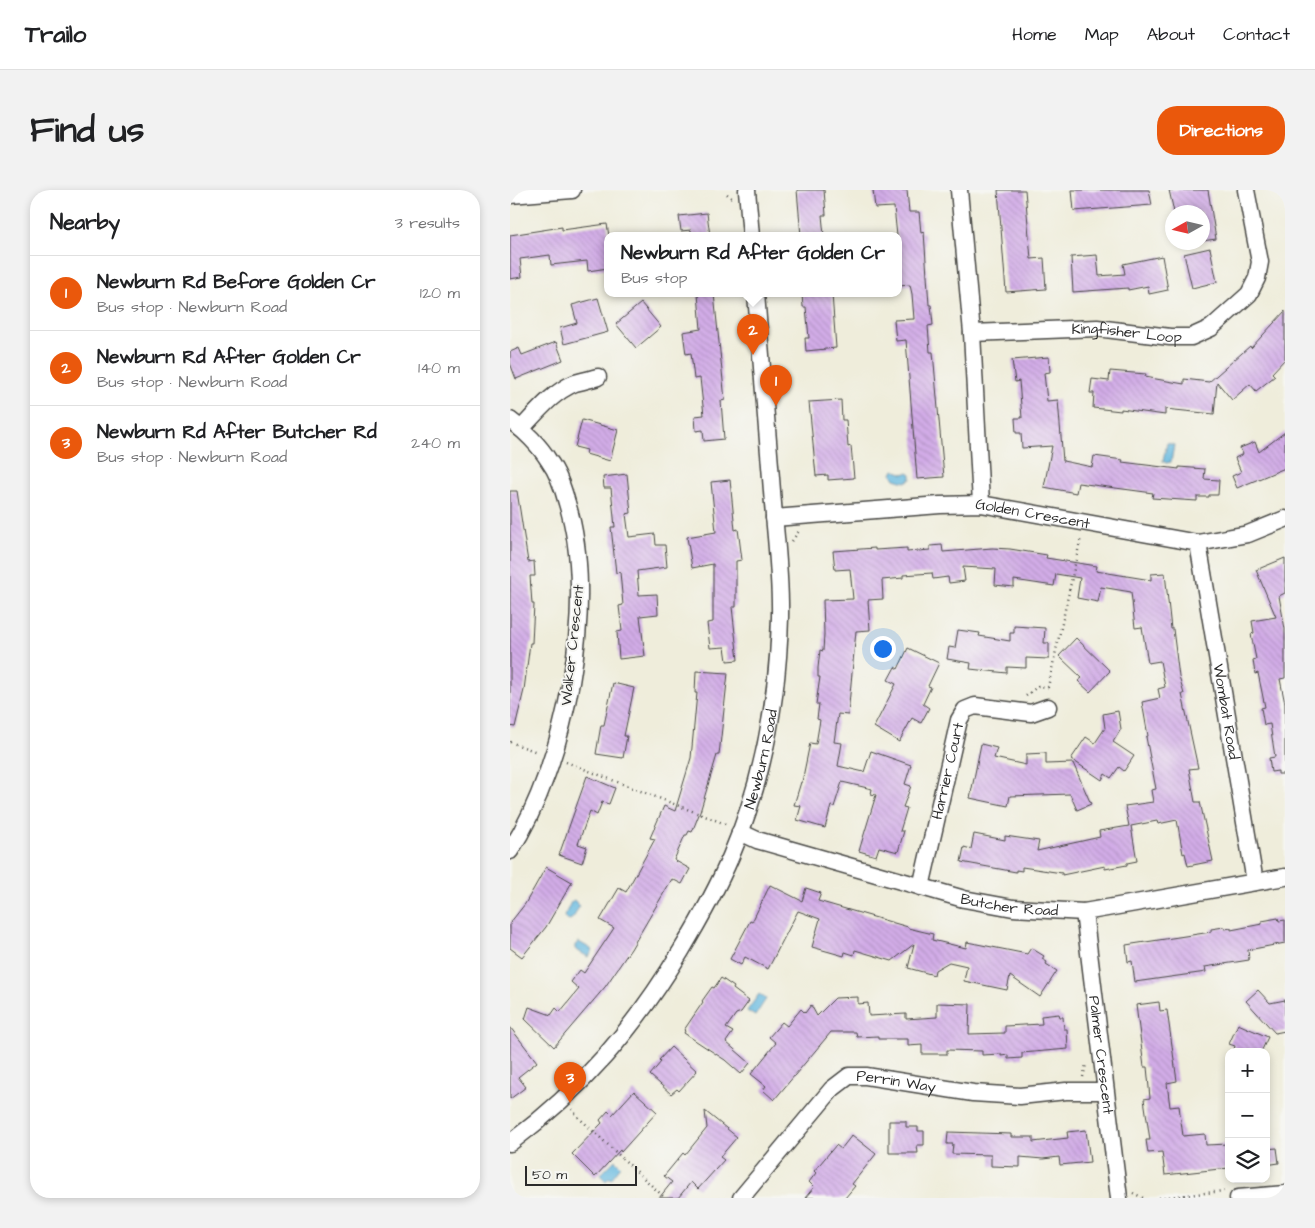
<!DOCTYPE html>
<meta charset="utf-8">
<style>
body{margin:0;font-family:"Architects Daughter",sans-serif;background:#f2f2f2;color:#202124}
.controls{position:absolute;right:15px;bottom:15px;display:grid;overflow:hidden;border-radius:10px;box-shadow:0 2px 8px #0003}
.controls button{width:45px;height:45px;display:grid;place-items:center;padding:0;border:0;border-bottom:1px solid #e0e0e0;background:#fff;color:#202124;font:25px sans-serif}
.compass{position:absolute;left:655px;top:15px;width:45px;height:45px;border-radius:50%;background:#fff;box-shadow:0 2px 8px #0003;rotate:262deg}
.scale{position:absolute;left:15px;bottom:12px;width:112px;box-sizing:border-box;padding-left:5px;border:2px solid #2b2b2b;border-top:0;font-size:14px;line-height:18px;white-space:nowrap;color:#2b2b2b;-webkit-text-stroke:4px #f6f6f2;paint-order:stroke}
.you{position:absolute;left:372px;top:458px;width:18px;height:18px;margin:-12px;border:4px solid #fff;border-radius:50%;background:#1a73e8;box-shadow:0 0 0 8px #1a73e833}
.badge{display:grid;place-items:center;width:32px;height:32px;border-radius:50%;background:#ea580c;color:#fff;font-size:16px;font-weight:700}
.pin{position:absolute;translate:-50% -41px;filter:drop-shadow(0 1px 2px #0008)}
.pin::after{content:'';position:absolute;top:26px;width:18px;height:15px;background:inherit;clip-path:polygon(0 0,100% 0,50% 100%)}
.popup{position:absolute;left:94px;top:42px;width:298px;height:65px;box-sizing:border-box;display:grid;place-content:center;border-radius:10px;background:#fff;filter:drop-shadow(0 1px 4px #0005);font-size:16px;white-space:nowrap;color:#757577}
.popup b{font-size:19px;color:#202124}
.popup::after{content:'';position:absolute;left:50%;top:100%;margin-left:-10px;border:10px solid transparent;border-top-color:#fff}
.list{margin:0;padding:0;list-style:none}
h2{display:flex;justify-content:space-between;align-items:center;height:65px;margin:0;padding:0 20px;font-size:21px}
h2 small{font-size:16px;font-weight:400;color:#757577}
.list li{display:grid;grid-template-columns:32px 1fr auto;gap:15px;align-items:center;box-sizing:border-box;height:75px;padding:0 20px;border-top:1px solid #e0e0e0}
.list b{display:block;font-size:19px;white-space:nowrap}
.list p{margin:0;font-size:16px;white-space:nowrap;color:#757577}
.list em{font-size:16px;font-style:normal;color:#757577}
.icon{flex:none;width:28px;height:28px;fill:none;stroke:currentColor;stroke-width:2;stroke-linecap:round;stroke-linejoin:round}
.map{position:relative;flex:none;width:775px;height:1008px;overflow:hidden;border-radius:20px}
header{display:flex;align-items:center;gap:30px;box-sizing:border-box;height:70px;padding:0 25px;background:#fff;border-bottom:1px solid #e0e0e0}
header strong{font-size:24px}
nav{display:flex;gap:28px;margin-inline-start:auto;font-size:18px}
.intro{display:flex;align-items:center;justify-content:space-between;box-sizing:border-box;height:120px;padding:0 30px}
h1{margin:0;font-size:35px}
.button{padding:12px 22px;border-radius:20px;background:#ea580c;color:#fff;font-size:18px;font-weight:700}
main{display:flex;gap:30px;padding:0 30px}
aside{flex:1;background:#fff;border-radius:20px;box-shadow:0 2px 8px #0003}
.map>svg:first-child{display:block}
.water{fill:#63b8df;stroke:#477285}
.building{fill:url(#building-back-hatch)}
.lines{fill:none;stroke-linecap:round;stroke-linejoin:round}
.minor-casing{stroke:#484845;stroke-width:19}
.path{stroke:#484845;stroke-width:2.5;stroke-dasharray:1 4;stroke-linecap:butt}
.minor{stroke:#fff;stroke-width:16}
.labels{text-anchor:middle;stroke-width:4;stroke-linejoin:round;paint-order:stroke}
.street-label{font-size:15px;fill:#2b2b2b;stroke:#f6f6f2}
</style>
<header>
<strong>Trailo</strong>
<nav><a>Home</a><a>Map</a><a>About</a><a>Contact</a></nav>
</header>
<div class="intro"><h1>Find us</h1><a class="button">Directions</a></div>
<main>
<aside>
<h2>Nearby<small>3 results</small></h2>
<ul class="list">
<li><span class="badge">1</span><div><b>Newburn Rd Before Golden Cr</b><p>Bus stop · Newburn Road</p></div><em>120 m</em></li>
<li><span class="badge">2</span><div><b>Newburn Rd After Golden Cr</b><p>Bus stop · Newburn Road</p></div><em>140 m</em></li>
<li><span class="badge">3</span><div><b>Newburn Rd After Butcher Rd</b><p>Bus stop · Newburn Road</p></div><em>240 m</em></li>
</ul>
</aside>
<div class="map">
<svg width="775" height="1008" viewBox="0 0 775 1008">
<defs>
<pattern id="building-back-hatch" width="6" height="6" patternUnits="userSpaceOnUse" patternTransform="scale(1.25)"><rect width="6" height="6" fill="#d2ace7"/><path d="M-1 5l2 2M0 0l6 6M5-1l2 2" fill="none" stroke="#b494c6"/></pattern>
</defs>
<rect width="100%" height="100%" fill="#f6f6f2"/>
<filter id="ink" filterUnits="userSpaceOnUse"><feTurbulence type="fractalNoise" baseFrequency=".02" numOctaves="2"/><feDisplacementMap in="SourceGraphic" scale="10" xChannelSelector="R" yChannelSelector="G"/><feConvolveMatrix kernelMatrix="1 2 1 2 8 2 1 2 1" color-interpolation-filters="sRGB"/></filter>
<filter id="wash" filterUnits="userSpaceOnUse"><feTurbulence type="fractalNoise" baseFrequency=".0096" numOctaves="4" result="noise"/><feDisplacementMap in="SourceGraphic" scale="20" xChannelSelector="R" yChannelSelector="G"/><feGaussianBlur stdDeviation="1.12" result="paint"/><feColorMatrix in="noise" values="0 0 0 0 0 0 0 0 0 0 0 0 0 0 0 0 0 1.4 0 .05"/><feComposite in="paint" operator="in"/></filter>
<g filter="url(#wash)">
<rect width="100%" height="100%" fill="#efeddb"/>
<g class="water">
<path d="M657 253 664 255 661 272 656 273 653 271Z"/>
<path d="M384 280 394 284 398 282 401 284V289L395 292 385 289 382 284Z"/>
<path d="M64 710 70 716C66 720 65 729 59 730L54 727 61 712Z"/>
<path d="M69 752 81 759 82 762 78 767 65 759V755Z"/>
<path d="M249 804 256 809 245 826 237 821Z"/>
<path d="M105 970 111 976 101 989 99 987 96 991 90 985Z"/>
</g>
<g id="blocks">
<g class="building">
<path d="M287 0H314L316 25H312L314 46H291Z"/>
<path d="M363 0H397L399 22H409L411 43 414 42 419 115H421L423 135 418 136 420 162H423L434 287 407 289 396 150 386 151 384 130 404 129 402 104 400 95 388 96V46H387L384 17 365 18Z"/>
<path d="M488 0H515L521 69 534 68 536 99 496 102Z"/>
<path d="M562 0H639L642 15 564 21Z"/>
<path d="M659 0H698L706 49 692 51V22H664Z"/>
<path d="M197 23 200 46H182L181 40 171 41 169 26Z"/>
<path d="M97 34 99 46 98 78 78 81 77 71 41 75 40 65 10 69 12 87 0 89V45L52 37V40Z"/>
<path d="M700 58 707 92 682 98 674 64Z"/>
<path d="M587 65 589 86 615 84 613 74 652 66 658 100 639 104 638 96 618 100V98L563 102 561 67Z"/>
<path d="M188 104H204L215 210 211 211 214 249 194 251 193 240 186 241 185 226 194 225 190 188 184 189 181 163 176 164 173 142 191 139Z"/>
<path d="M292 104H322L326 158 296 161 295 148H299L296 117H293Z"/>
<path d="M88 108 98 142 54 154 50 138 67 133 62 115Z"/>
<path d="M131 113 151 137 126 158 106 134Z"/>
<path d="M775 121V169L762 183 765 186 746 201 740 194 722 210 707 192 704 224 655 219V225L611 219V221L583 218 584 203H580L582 189 599 191 600 181 636 184 635 187 674 194V189L699 192 740 156 741 158Z"/>
<path d="M46 152 53 170 6 189 0 173V162L9 158 12 165Z"/>
<path d="M539 167 540 182 534 183 537 211 548 210 553 271 582 277 584 266 613 270 612 272 669 279V277L695 279 694 289 709 290 708 305H699V307H687V311L642 308 643 303 568 293 566 303 534 297 542 256 512 258 511 243H506L505 228H512L509 191 505 192 502 170Z"/>
<path d="M331 210 332 230H336L338 257 341 256 344 288 318 290V285L306 286 299 212Z"/>
<path d="M72 230 108 240 100 271 76 264 77 260 65 257Z"/>
<path d="M775 242V278L727 298 722 286 731 282 725 268 733 264 730 258 745 252 749 262Z"/>
<path d="M117 284 121 323 116 324 119 347 145 344 146 355H155L157 377 127 381 129 405 147 404 148 424 130 426 135 466 109 469 107 442 112 441 109 416 113 415 110 382 106 383 101 337H105L101 298H94L93 287Z"/>
<path d="M220 290 225 340 228 339 232 370 226 371V417H222L228 470 217 471 215 457 200 458 197 433 203 432V374L182 378 177 347 206 342 201 292Z"/>
<path d="M0 301H7L18 372 24 371 25 386H20L22 414H24L22 453H20L14 500 5 537 0 536Z"/>
<path d="M432 355 433 362 482 358 500 359 537 365 536 368 587 376 586 381 641 390V384L655 383 661 439H663L669 487 674 504H672L688 578 679 579 685 612H690L703 671 678 676 675 663 673 664 667 630 648 634 647 631 621 636 627 671 617 673V675L595 679V676L552 685V683L512 677V681L506 680V682L451 672 454 657 461 659 464 644 495 650V646L529 651 527 661 590 647 589 641 619 636 615 616 643 612 641 600 646 599 636 547 638 546 632 512 650 508 648 499 655 497 650 471 638 473 632 437 625 438 621 402 591 397 588 412 567 408 570 388 546 384 544 396 504 390V397L485 395 486 379 453 377 455 391 439 393 438 387 423 389 422 383 393 385V388L372 390 373 409 358 410 360 440 346 441 338 525 328 524 324 552 332 553 328 576 354 582 361 561 401 575 395 594 401 596 393 617 397 618 390 641H394L388 662 369 657 366 666 349 661 366 605 361 604 362 599 332 592 324 617 321 616 315 638 287 630 291 616 284 615 291 592H292L300 553 306 554 310 530 307 529 309 514H306L310 487H308V478L310 460 313 461 314 444 313 410 343 409 340 379 325 380 323 361 365 358V360L397 358V362L420 360V356Z"/>
<path d="M775 368V403L769 406 775 439V488L770 489 775 514V584H768V581L761 582 759 568 765 567 760 534 754 535 751 518 755 517 748 483 745 484 743 470 746 469 741 444 744 443 742 431 766 427 746 380Z"/>
<path d="M504 436 535 438 534 453H539V469L516 468V478L497 477V483L460 479 461 473 437 469 439 457 445 458 448 440 470 443 469 446 500 451V443H504Z"/>
<path d="M566 448 600 481 580 502 568 491 572 488 549 466Z"/>
<path d="M398 458 429 473 418 496 421 497 413 514 419 518 411 533 402 528 389 552 364 537 386 494 378 490 385 477 388 479Z"/>
<path d="M186 481 218 483 209 565H207L190 622 182 642 179 641 177 645H175L164 670 180 679 172 694 162 689 121 759 95 797 44 857 15 829 19 817 41 825 46 818 50 822 69 799 61 792 70 780 74 783 104 738 90 730 109 698 116 702 145 649 140 648 154 616 165 621 181 568 187 503H185Z"/>
<path d="M103 493 124 498 114 546H117L113 568 86 564 91 535H94Z"/>
<path d="M608 521 611 539 603 552 624 566 614 581 609 577 601 588 595 584 592 590 561 569 576 547 585 553 595 538 593 524Z"/>
<path d="M471 554 487 558 484 568 516 575V564L536 563V574L563 573 581 614 567 620 560 604 500 606 498 616 460 608Z"/>
<path d="M77 586 105 598 99 614 92 612 87 625 80 621 68 654 77 657 72 673 49 665Z"/>
<path d="M36 677 62 692 36 737 12 767 0 758V733L15 714Z"/>
<path d="M260 695 292 711 296 698 311 703 308 711 398 737V738L423 744 422 750 456 758 457 752 517 764 521 758 534 766 532 769 537 772 536 774 547 781 530 807 500 786 497 800 454 791 457 776 439 772 425 780 424 785 398 778 404 754 382 771 345 760 344 765 335 762 334 766 302 757 310 729 288 721 258 779 235 767 231 775 220 769 240 731 242 732Z"/>
<path d="M768 728 769 731 775 730V753L738 760 739 770 695 777 696 782 625 792 622 771 618 772 616 755 701 742V739L714 737 715 739 721 738V740L752 734V731Z"/>
<path d="M211 788 224 797 223 799 239 811 231 822 226 824 216 838 223 842 216 852 240 873 231 884 215 870 174 843 175 841 174 840 193 812 192 811 202 797 204 798Z"/>
<path d="M748 800 760 813 775 810V841L765 843 736 811Z"/>
<path d="M348 807V814L358 813 359 826 396 824V829L427 827V813L460 814 459 844 495 843V836L532 834 531 826 549 824 550 827H553L554 839H557L558 859 512 863V868L498 869V865L491 866V864L472 865V861L437 860V864H412V855L398 856V849H368V846L347 847 346 842H321L264 910 253 900 256 896 241 884 266 853 259 847 272 832 277 836 291 819 295 823 301 815 307 826 325 808Z"/>
<path d="M649 812 650 821 657 820 667 891 657 893 660 917 669 916 673 946 695 944 696 955 719 954V978L655 985 652 962 638 963 636 950H640L634 909 640 908 637 877H634L626 815Z"/>
<path d="M728 834 758 847 751 862H723L725 856 719 854Z"/>
<path d="M0 837 27 872 8 887 16 897 0 909Z"/>
<path d="M161 857 187 881 169 901 167 899 161 904 140 885 151 872 149 870Z"/>
<path d="M124 901 147 922 111 962 110 960 85 987 62 964 92 933 90 930 98 921 102 925Z"/>
<path d="M195 921 227 947 210 967 214 970 188 999 181 992 168 1008H149L162 992 154 986 173 963 175 965 197 938Z"/>
<path d="M379 931H396V937H408V941H414V955H407L408 963H379Z"/>
<path d="M576 940 580 972 550 975 549 967 533 969 510 967V977L481 976V965L442 964 443 954H437L438 942 501 944V947H523V952L558 948 557 942Z"/>
<path d="M342 945 366 964 342 994 345 996 335 1008H295L304 997 299 992 306 983 304 981 326 955 331 959Z"/>
<path d="M767 958 769 973 756 975V959Z"/>
</g>
</g>
</g>
<g filter="url(#ink)">
<use href="#blocks" fill-opacity="0" stroke="#484845" stroke-width="1"/>
<g class="lines">
<g class="minor-casing">
<g id="minor">
<path d="M237 0 241 46"/>
<path d="M449 0 462 143 471 314"/>
<path d="M0 5 62 0"/>
<path id="s1" d="M462 143 587 138 660 147H681L701 138 739 104 747 88 750 72 736 0"/>
<path d="M0 230C14 240 30 256 39 271 48 283 53 298 57 313 88 412 56 574 0 661"/>
<path d="M11 239C27 222 43 202 65 193 73 191 81 189 88 187"/>
<path id="s2" d="M264 328 430 315 471 314 688 353 738 344 775 329"/>
<path id="s3" d="M688 353 745 692"/>
<path id="s4" d="M230 642 247 650 454 709 503 718 574 722 775 687"/>
<path id="s5" d="M411 697 449 530 455 520 465 516 521 523 538 517"/>
<path id="s6" d="M574 722 609 1008"/>
<path id="s7" d="M0 953C72 899 124 839 171 761 189 731 207 699 221 666 253 591 268 509 270 427 271 385 265 343 262 301 257 235 251 169 246 104"/>
<path id="s8" d="M231 1008 322 899 339 886H356L463 903 510 906 556 901H595"/>
<path d="M728 1008 775 1004"/>
</g>
</g>
<g class="path">
<path d="M217 4 223 9"/>
<path d="M282 351 289 341"/>
<path d="M516 506 528 496 538 497 571 347"/>
<path d="M0 552 27 562"/>
<path d="M56 572 218 635"/>
<path d="M573 887 576 875"/>
<path d="M62 919 67 926 155 1008"/>
<path d="M623 1003 633 1008"/>
<path d="M649 1008 714 1001"/>
</g>
<use href="#minor" class="minor"/>
</g>
</g>
<g class="labels">
<g class="street-label">
<text dy="5" stroke="none"><textPath href="#s1" startOffset="155">Kingfisher Loop</textPath></text>
<text dy="5" stroke="none"><textPath href="#s2" startOffset="260">Golden Crescent</textPath></text>
<text transform="translate(62 455) rotate(-84)" y="5">Walker Crescent</text>
<text dy="5" stroke="none"><textPath href="#s3" startOffset="171">Wombat Road</textPath></text>
<text dy="5" stroke="none"><textPath href="#s7" startOffset="468">Newburn Road</textPath></text>
<text dy="5" stroke="none"><textPath href="#s5" startOffset="119">Harrier Court</textPath></text>
<text dy="5" stroke="none"><textPath href="#s4" startOffset="280">Butcher Road</textPath></text>
<text dy="5" stroke="none"><textPath href="#s6" startOffset="144">Palmer Crescent</textPath></text>
<text dy="5" stroke="none"><textPath href="#s8" startOffset="211">Perrin Way</textPath></text>
</g>
</g>
</svg>
<div class="controls">
<button>+</button>
<button>−</button>
<button><svg class="icon" aria-label="layers" viewBox="0 0 24 24"><path d="M12 4l9 5-9 5-9-5zM3 14l9 5 9-5"/></svg></button>
</div>
<svg class="compass" viewBox="-18 -18 36 36"><path d="M0-13l5 13h-10z" fill="#e53935"/><path d="M0 13l5-13h-10z" fill="#757577"/></svg>
<div class="scale">50 m</div>
<div class="you"></div>
<div class="pin badge" style="left:266px;top:216px">1</div>
<div class="pin badge" style="left:243px;top:165px">2</div>
<div class="popup"><b>Newburn Rd After Golden Cr</b>Bus stop</div>
<div class="pin badge" style="left:60px;top:913px">3</div>
</div>
</main>
